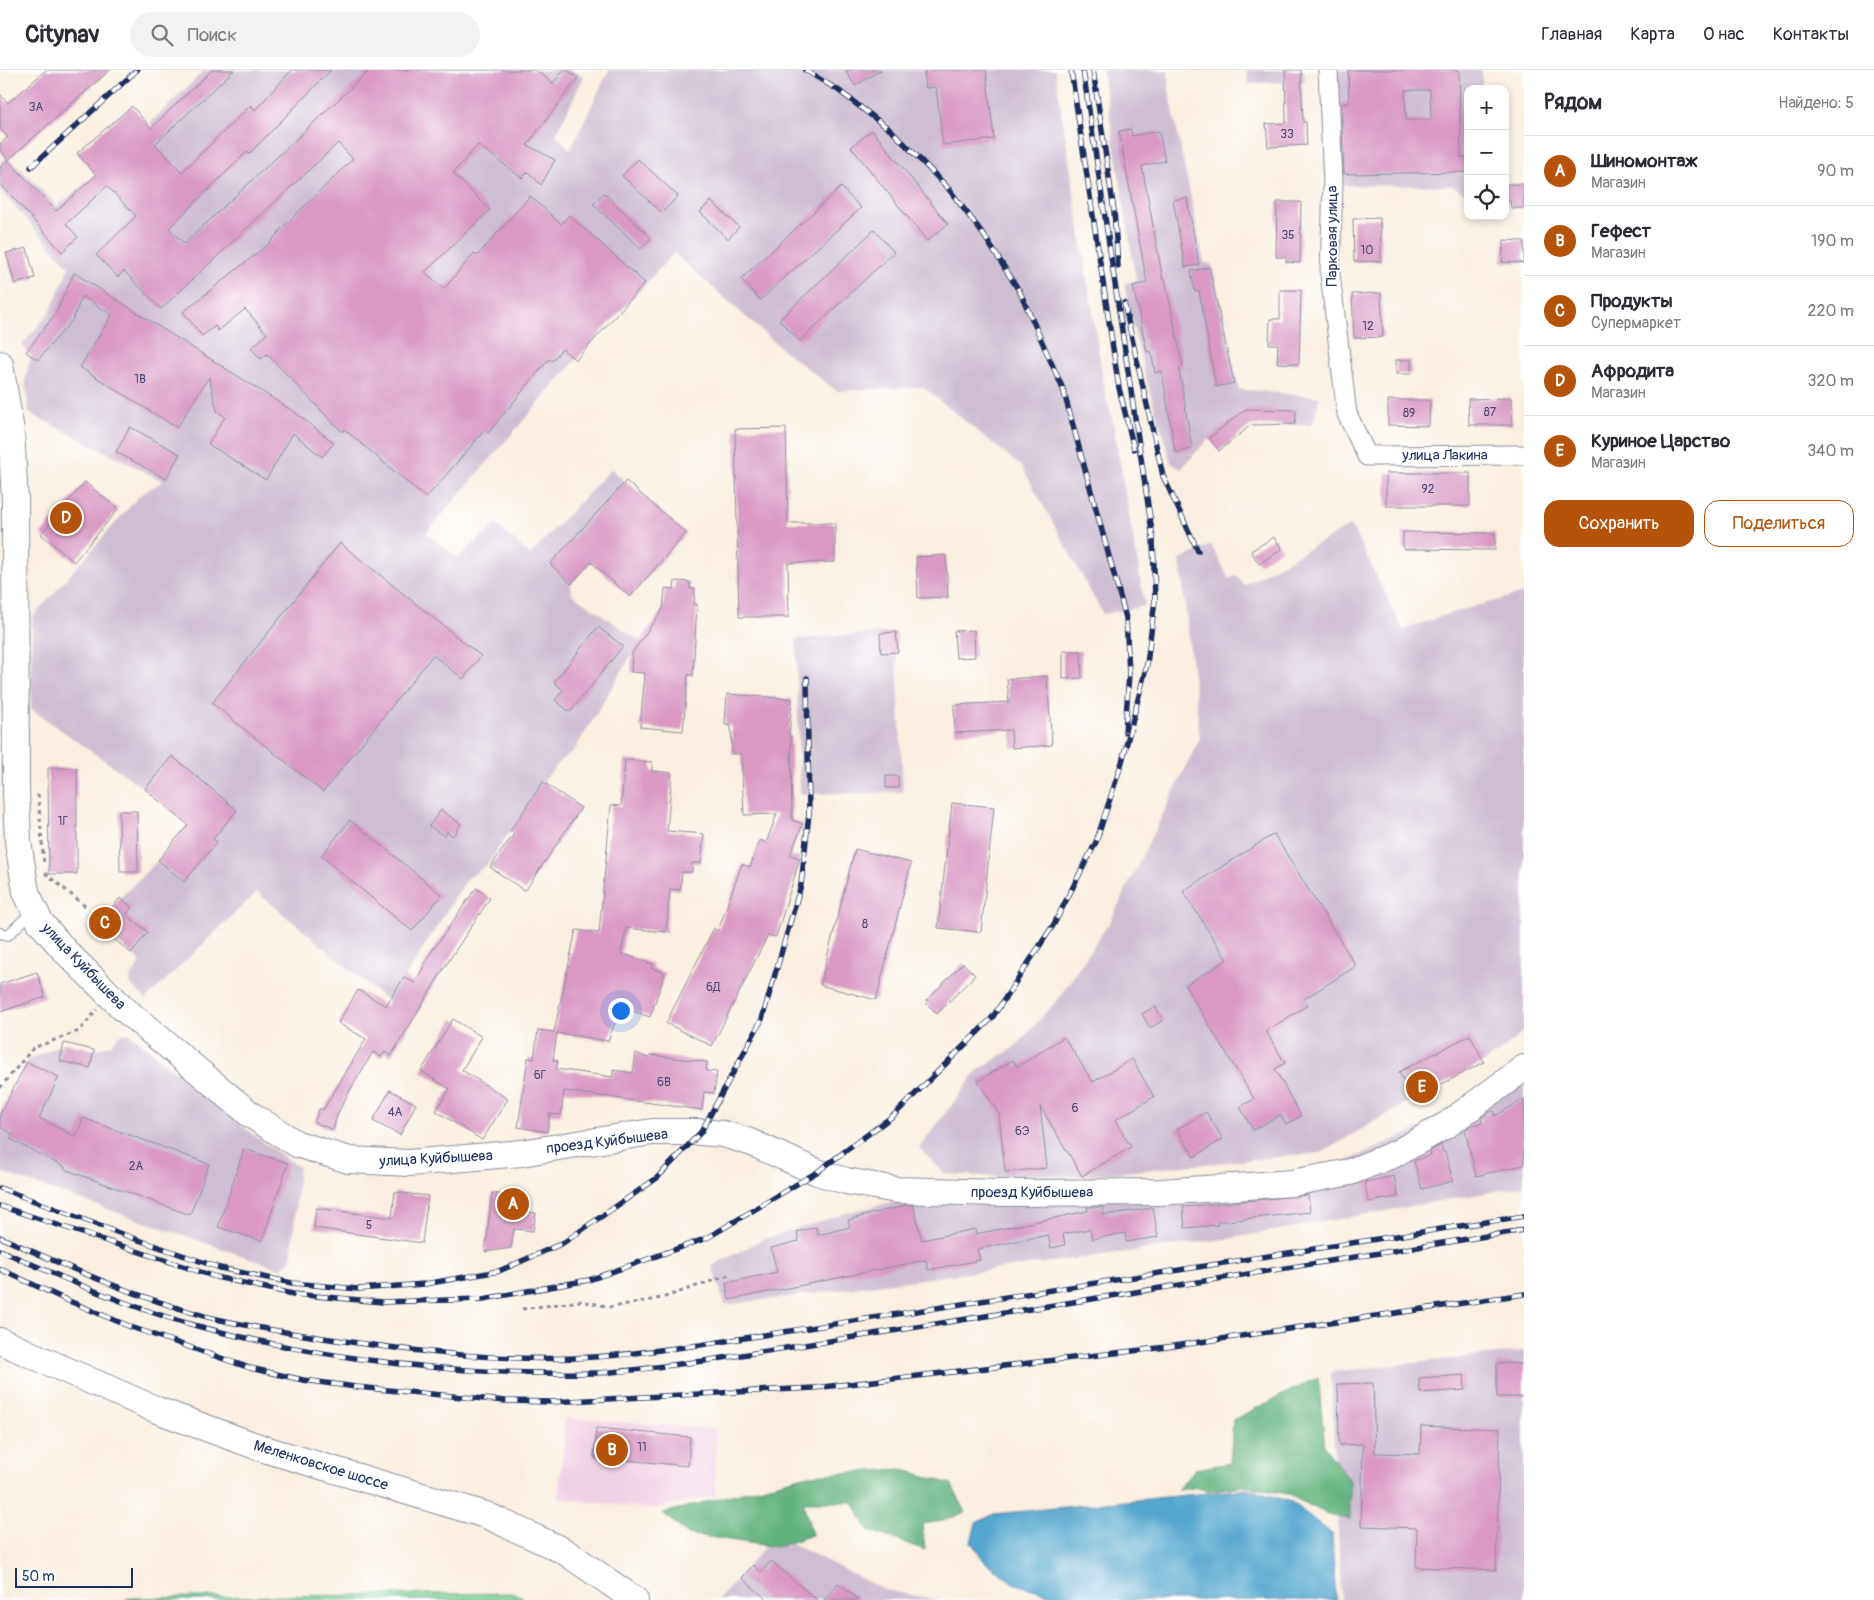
<!DOCTYPE html>
<html lang="ru">
<meta charset="utf-8">
<style>
body{margin:0;font-family:Pangolin,sans-serif;background:#f2f2f3;color:#2b2b33}
.controls{position:absolute;right:15px;top:15px;display:grid;overflow:hidden;border-radius:10px;box-shadow:0 2px 8px #0003}
.controls button{width:45px;height:45px;display:grid;place-items:center;padding:0;border:0;border-bottom:1px solid #e1e1e2;background:#fff;color:#2b2b33;font:25px sans-serif}
.scale{position:absolute;left:15px;bottom:12px;width:118px;box-sizing:border-box;padding-left:5px;border:2px solid #1b2f5e;border-top:0;font-size:14px;line-height:18px;white-space:nowrap;color:#1b2f5e;-webkit-text-stroke:4px #fff;paint-order:stroke}
.you{position:absolute;left:620px;top:940px;width:18px;height:18px;margin:-12px;border:4px solid #fff;border-radius:50%;background:#1a73e8;box-shadow:0 0 0 8px #1a73e833}
.badge{display:grid;place-items:center;width:32px;height:32px;border-radius:50%;background:#b45309;color:#fff;font-size:16px;font-weight:700}
.pin{position:absolute;translate:-50% -50%;border:2px solid #fff;box-shadow:0 1px 5px #0006}
.list{margin:0;padding:0;list-style:none}
h2{display:flex;justify-content:space-between;align-items:center;height:65px;margin:0;padding:0 20px;font-size:21px}
h2 small{font-size:16px;font-weight:400;color:#7c7c81}
.list li{display:grid;grid-template-columns:32px 1fr auto;gap:15px;align-items:center;box-sizing:border-box;height:70px;padding:0 20px;border-top:1px solid #e1e1e2}
.list b{display:block;font-size:19px;white-space:nowrap}
.list p{margin:0;font-size:16px;white-space:nowrap;color:#7c7c81}
.list em{font-size:16px;font-style:normal;color:#7c7c81}
.actions{display:flex;gap:10px;padding:15px 20px}
.actions a{flex:1;padding:11px 0;border:1px solid #b45309;border-radius:15px;text-align:center;font-size:18px;color:#b45309}
.actions .main{background:#b45309;color:#fff}
.icon{flex:none;width:28px;height:28px;fill:none;stroke:currentColor;stroke-width:2;stroke-linecap:round;stroke-linejoin:round}
.map{position:relative;flex:none;width:1524px;height:1530px;overflow:hidden}
header{display:flex;align-items:center;gap:30px;box-sizing:border-box;height:70px;padding:0 25px;background:#fff;border-bottom:1px solid #e1e1e2}
header strong{font-size:24px}
nav{display:flex;gap:28px;margin-inline-start:auto;font-size:18px}
.search{width:350px;height:45px;background:#f2f2f3;display:flex;align-items:center;gap:12px;box-sizing:border-box;padding:0 18px;border-radius:28px;color:#7c7c81;font-size:19px}
main{display:flex}
aside{flex:1;background:#fff}
.map>svg:first-child{display:block}
.built{fill:#f0d0e4}
.industrial{fill:#cebed1}
.green{fill:#7bd195;stroke:#4b807a}
.forest{fill:#64b37e;stroke:#40716e}
.water{fill:#53a6ce;stroke:#376a96}
.building{fill:#d999c2;fill-rule:evenodd}
.lines{fill:none;stroke-linecap:round;stroke-linejoin:round}
.lane-casing{stroke:#8a8e9e;stroke-width:12}
.street-casing{stroke:#8a8e9e;stroke-width:21}
.secondary-casing{stroke:#8a8e9e;stroke-width:28}
.path{stroke:#8a8e9e;stroke-width:3;stroke-dasharray:4 4;stroke-linecap:butt}
.lane{stroke:#fff;stroke-width:10}
.street{stroke:#fff;stroke-width:19}
.secondary{stroke:#fff;stroke-width:26}
.rail-casing{stroke:#1b2f5e;stroke-width:5.5}
.rail{stroke:#fff;stroke-width:4;stroke-dasharray:11;stroke-linecap:butt}
.labels{text-anchor:middle;stroke-width:4;stroke-linejoin:round;paint-order:stroke}
.number-label{font-size:12px;fill:#4a4a77}
.street-label{font-size:15px;fill:#1b2f5e;stroke:#fff}
</style>
<header>
<strong>Citynav</strong>
<div class="search"><svg class="icon" aria-label="search" viewBox="0 0 24 24"><circle cx="10" cy="10" r="6"/><path d="M15 15l6 6"/></svg>Поиск</div>
<nav><a>Главная</a><a>Карта</a><a>О нас</a><a>Контакты</a></nav>
</header>
<main>
<div class="map">
<svg width="1524" height="1530" viewBox="0 0 1524 1530">
<rect width="100%" height="100%" fill="#fff"/>
<filter id="ink" filterUnits="userSpaceOnUse"><feTurbulence type="fractalNoise" baseFrequency=".02" numOctaves="2"/><feDisplacementMap in="SourceGraphic" scale="10" xChannelSelector="R" yChannelSelector="G"/><feConvolveMatrix kernelMatrix="1 2 1 2 8 2 1 2 1" color-interpolation-filters="sRGB"/></filter>
<filter id="wash" filterUnits="userSpaceOnUse"><feTurbulence type="fractalNoise" baseFrequency=".0096" numOctaves="4" result="noise"/><feDisplacementMap in="SourceGraphic" scale="20" xChannelSelector="R" yChannelSelector="G"/><feGaussianBlur stdDeviation="1.12" result="paint"/><feColorMatrix in="noise" values="0 0 0 0 0 0 0 0 0 0 0 0 0 0 0 0 0 1.4 0 .05"/><feComposite in="paint" operator="in"/></filter>
<g filter="url(#wash)">
<rect width="100%" height="100%" fill="#f9eedf"/>
<path class="built" d="M566 1348 716 1359 715 1425 651 1439 558 1428Z"/>
<g class="industrial">
<path d="M205 0H571L584 6 556 65 570 80 609 0H1055L1106 328 1112 347 1145 536 1103 544 1022 397 923 317 837 321 783 280 674 183 576 290 426 463 457 488 496 454 530 485 611 399 648 430 571 514 572 524 640 571 574 681 561 690 543 712 487 795 467 809 389 932 257 822 146 929 130 914V908L141 892 131 883V877H123L98 856 120 828 158 790 188 755 145 719 31 639 32 548 140 425 163 411 29 343 25 310 31 285 22 275 51 240 69 197 0 120V92L5 88 13 91 57 136 94 106 103 114 158 63 150 53Z"/>
<path d="M1102 0H1168L1169 20 1204 193 1212 194 1239 319 1320 327 1312 355H1251L1219 381 1209 368 1181 399 1171 393 1145 305 1124 214 1136 210Z"/>
<path d="M1247 0H1304L1305 11 1248 14Z"/>
<path d="M1335 0H1482V19H1468V125L1452 116 1340 115Z"/>
<path d="M1351 455 1403 560 1451 543 1524 523V961L1504 979 1484 992 1413 1029 1321 1083 1082 1106 1034 1104 1000 1107 945 1104 919 1078 978 1000 1015 977 1059 928 1111 850 1200 668 1180 490 1211 475 1229 509 1236 505 1244 515Z"/>
<path d="M896 562 903 722 800 724 796 569Z"/>
<path d="M129 963 257 1068 299 1097 291 1191 281 1199 0 1102V1042L28 990 64 973 94 980 111 975 119 965Z"/>
<path d="M1524 1011V1116L1233 1168 725 1235 712 1196 763 1169 850 1142 915 1127 1272 1125Z"/>
<path d="M1524 1281V1530H1341L1331 1302Z"/>
<path d="M775 1465 884 1520 941 1530H718Z"/>
</g>
<path class="green" d="M514 1523 526 1530H125L130 1528Z"/>
<g class="forest">
<path d="M1318 1307 1325 1377 1350 1411V1449L1329 1445 1287 1424 1243 1416 1209 1421 1199 1417 1177 1420 1195 1399 1230 1393 1233 1350Z"/>
<path d="M901 1399 951 1414 966 1442 943 1451 922 1454 925 1480 868 1460 853 1432H803L812 1465 777 1477 687 1464 663 1443 808 1405Z"/>
</g>
<path class="water" d="M1247 1419 1292 1432 1332 1464 1336 1530H1068L1013 1513 985 1492 971 1472 976 1453 994 1444Z"/>
<g id="blocks">
<g class="building">
<path d="M46 0H110L8 90 56 141 96 105 77 83 132 36 151 58 212 0H234L155 74 182 102 251 35 255 40 292 0H331L249 84 247 82 169 158 184 174 370 0H536L553 13 564 0H567L578 8 527 75 555 90 541 115 528 102 522 108 478 75 453 103 490 140 425 202 444 219 474 183 477 186 530 126 561 154 569 145 645 213 576 290 562 279 552 291 549 289 488 363 485 360 426 428 344 359 342 362 267 284 261 289 251 278 267 264 245 239 218 261 215 256 202 266 183 242 271 172 282 158 353 89 338 73 161 239 124 201 118 207 96 185 136 146 107 116 66 154 78 167 62 182 0 113V97L8 90 0 80V74L8 67 0 59V24L8 33Z"/>
<path d="M845 0H881L855 16Z"/>
<path d="M924 0H986L994 69 943 75 936 17 926 18Z"/>
<path d="M1285 0H1301L1303 52H1306L1307 75 1268 77 1266 54 1286 53Z"/>
<path d="M1348 0H1459L1461 87H1468V102L1344 104 1341 34 1349 33ZM1405 20H1430L1431 50H1406Z"/>
<path d="M1131 59 1132 66 1159 61 1165 91 1142 96 1163 210 1165 209 1183 297 1179 298 1192 379 1175 382 1162 301 1155 303 1151 281 1147 282 1133 216 1147 213 1119 61Z"/>
<path d="M872 60 948 154 927 171 851 77Z"/>
<path d="M638 89 678 126 662 143 622 106Z"/>
<path d="M1505 114H1524V138H1511L1510 131 1505 132Z"/>
<path d="M841 117 861 138 760 230 741 209Z"/>
<path d="M604 123 651 168 641 179 593 134Z"/>
<path d="M1187 128 1199 195 1185 197 1173 130Z"/>
<path d="M711 131 739 157 728 169 700 142Z"/>
<path d="M1277 132H1301L1300 193 1286 192V187H1276Z"/>
<path d="M1380 148 1381 191 1354 192 1353 149Z"/>
<path d="M874 160 894 182 800 271 779 250Z"/>
<path d="M1504 170 1524 171V193L1502 192Z"/>
<path d="M27 178 35 208 15 214 6 183Z"/>
<path d="M1209 197 1234 313 1216 317 1199 221 1195 222 1191 201Z"/>
<path d="M74 203 296 343 334 373 322 387 293 363 266 410 208 374 225 347 217 341 209 307 177 358 80 297 112 245 82 226 73 249 38 290 26 282 56 243Z"/>
<path d="M1280 220H1301L1299 294 1277 293 1278 274H1269L1270 249H1280Z"/>
<path d="M1381 223 1383 267 1354 268 1352 224Z"/>
<rect x="1396" y="290" width="15" height="14"/>
<path d="M1511 328 1512 355H1469L1468 329Z"/>
<path d="M1388 330H1430L1429 356 1388 355Z"/>
<path d="M1246 339 1296 340 1295 354 1251 355 1219 381 1209 368Z"/>
<path d="M130 357 180 384 166 409 116 382Z"/>
<path d="M786 358 788 453H835V492L788 493 789 547H739L735 359Z"/>
<rect x="1386" y="403" width="84" height="33"/>
<path d="M626 411 686 463 630 527 591 492 571 514 550 494Z"/>
<path d="M85 412 118 439 74 492 41 464Z"/>
<path d="M1403 462 1495 463V480L1403 479Z"/>
<path d="M1274 467 1282 479 1259 494 1251 481Z"/>
<path d="M340 473 481 586 463 609 433 585 323 722 212 633Z"/>
<path d="M946 485 948 527 918 528 916 487Z"/>
<path d="M675 511 690 512V519H695L694 535 697 534 693 605H688L683 661 640 657 645 603 631 602 632 583 663 539 665 518 674 519Z"/>
<path d="M598 557 623 576 570 642 555 630 563 620 554 612Z"/>
<path d="M974 560 975 587 956 588 954 561Z"/>
<path d="M896 562 898 582 881 583 880 563Z"/>
<path d="M1063 581H1081L1082 608 1063 609Z"/>
<path d="M1047 606 1052 675 1012 678 1011 660 955 663 954 635 1009 632 1007 609Z"/>
<path d="M727 624 792 629 789 666H791L792 750 803 754 790 785 800 788 776 867 768 865 712 976 666 953 714 858 718 861 742 794 750 797 760 770 766 773 777 744 744 745 741 684H732L731 656 725 655Z"/>
<path d="M172 686 237 740 213 769 217 772 184 812 158 790 188 755 145 719Z"/>
<path d="M625 690 652 692V701L672 703 667 761 704 764 701 793H692V802H682L680 820 670 819 666 862 626 858 621 883 653 894 651 898 665 903 650 947 621 937 608 971 557 963 553 990 558 991 556 999 613 1007V1000L633 1003 636 983 648 988 650 985 707 992 706 1001 717 1002 714 1023 704 1022 702 1040 564 1021 561 1045 550 1044 547 1062 518 1057 528 988 534 989 538 960 554 962 576 860 599 863 611 735 621 736Z"/>
<path d="M48 698H77V804H49Z"/>
<path d="M886 706H898L899 718H886Z"/>
<path d="M543 712 581 738 525 821 490 797 514 764 510 761Z"/>
<path d="M952 733 994 737 981 862 938 858Z"/>
<path d="M441 740 461 754 453 766 447 762 444 766 429 756Z"/>
<path d="M119 741H137L138 802H120Z"/>
<path d="M350 750 442 825 412 861 321 786Z"/>
<path d="M1274 764 1356 896 1304 929 1308 935 1266 961 1285 993 1275 999 1301 1046 1286 1054 1281 1045 1253 1060 1240 1037 1254 1029 1185 915 1227 890 1183 821Z"/>
<path d="M855 779 911 793 876 930 820 915Z"/>
<path d="M476 818 490 828 446 895 391 986 385 982 381 987 373 982 350 1020 337 1045 333 1060 314 1052 320 1038 323 1040 366 969 338 953 358 920 386 936 404 907 415 913 430 884Z"/>
<path d="M120 828 132 837 126 845 148 862 131 883 98 856Z"/>
<path d="M963 893 975 905 937 944 925 932Z"/>
<path d="M37 902 45 927 0 942V914Z"/>
<path d="M1155 936 1163 950 1150 958 1142 944Z"/>
<path d="M453 949 482 967 462 1000 508 1029 482 1070 436 1041 450 1019 421 1001Z"/>
<path d="M1470 965 1484 992 1413 1029 1399 1002Z"/>
<path d="M1064 967 1093 1012 1132 989 1154 1027 1115 1050 1131 1077 1082 1106 1040 1036 1047 1098 1005 1102 999 1044 978 1011 1013 990 1017 997Z"/>
<path d="M64 973 94 980 90 998 60 991Z"/>
<path d="M27 992 59 1007 39 1048 76 1067 83 1048 209 1094 190 1145 64 1099 65 1097 10 1069 13 1064 0 1057V1044Z"/>
<path d="M390 1020 416 1034 400 1065 373 1051Z"/>
<path d="M1524 1029V1095L1476 1106 1465 1060 1472 1055 1482 1053 1481 1048 1490 1042 1494 1041 1495 1046Z"/>
<path d="M1206 1042 1223 1069 1194 1087 1177 1059Z"/>
<path d="M1441 1075 1443 1082H1445L1453 1111 1422 1119 1414 1091 1431 1085 1430 1081Z"/>
<path d="M244 1079 288 1093 262 1171 218 1157Z"/>
<path d="M1394 1106 1398 1127 1368 1132 1365 1112Z"/>
<path d="M395 1122 428 1126 422 1173 314 1158 316 1138 392 1148Z"/>
<path d="M492 1123 523 1128 521 1141 536 1143 533 1161 514 1159 511 1178 485 1182Z"/>
<path d="M1308 1125 1310 1142 1217 1152 1218 1155 1185 1158 1183 1137Z"/>
<path d="M906 1135H913L922 1170 975 1159 976 1164 1088 1141 1087 1137H1103L1104 1145 1153 1138 1158 1167 1126 1172 1125 1163 1092 1169 1090 1159 1063 1164 1065 1175 1051 1178 1048 1165 977 1179 980 1190 928 1200 926 1190 729 1230 726 1213 777 1202 771 1178 799 1171 797 1162 816 1157 818 1165 850 1157 848 1150Z"/>
<path d="M1497 1293 1524 1294V1327H1497Z"/>
<path d="M1464 1305 1465 1320 1420 1323 1419 1308Z"/>
<path d="M1373 1313 1375 1383 1420 1384 1421 1356 1500 1359 1496 1500 1416 1497 1417 1458 1361 1456 1363 1374 1339 1375 1338 1314Z"/>
<path d="M596 1358 690 1367 688 1396 594 1387Z"/>
<path d="M771 1491 817 1530H767L742 1508 753 1495 761 1502Z"/>
<path d="M838 1513 859 1530H824Z"/>
</g>
</g>
</g>
<g filter="url(#ink)">
<use href="#blocks" fill-opacity="0" stroke="#8a8e9e" stroke-width="1"/>
<g class="lines">
<g class="lane-casing">
<path id="lane" d="M0 863 8 865 33 841"/>
</g>
<g class="street-casing">
<path id="street" d="M1328 0 1333 113 1330 204 1347 344 1367 386 1524 385"/>
</g>
<g class="secondary-casing">
<g id="secondary">
<path d="M0 294 11 361 15 430 16 721 18 772 26 822 40 852 66 882 124 939 251 1045 297 1074 349 1090 409 1093 521 1083 652 1062H701L723 1064 750 1072 817 1102 846 1111 897 1120 998 1123 1160 1122 1292 1113 1350 1102 1397 1083 1448 1054 1524 998"/>
<path d="M0 1271 157 1340 264 1379 486 1445 564 1481 635 1530"/>
</g>
</g>
<g class="path">
<path d="M38 724 44 795"/>
<path d="M45 803 85 836"/>
<path d="M0 1018 33 978 79 961 97 940"/>
<path d="M522 1239 581 1231 611 1237 662 1228 732 1204"/>
</g>
<use href="#lane" class="lane"/>
<use href="#street" class="street"/>
<use href="#secondary" class="secondary"/>
<g class="rail-casing">
<g id="rail">
<path d="M805 0 838 20 893 62 948 118 983 164 1020 222 1063 319 1126 548 1129 603 1125 662"/>
<path d="M1071 0 1119 318 1134 379"/>
<path d="M1093 0 1114 141 1118 196"/>
<path d="M31 97 137 0"/>
<path d="M1124 233 1163 406 1198 481"/>
<path d="M0 1118 127 1166 220 1198 292 1213 358 1219 425 1214 499 1201 563 1173 657 1108 701 1062 762 949 801 815 809 744 807 608"/>
<path d="M0 1136 216 1207 293 1224 382 1232 483 1229 589 1210 707 1168 817 1102 894 1045 992 948 1054 854 1096 772 1122 692 1147 594 1155 530 1153 468 1083 0"/>
<path d="M0 1167C67 1197 134 1226 204 1246 243 1256 284 1262 323 1268 411 1281 505 1293 594 1287 629 1285 665 1279 700 1275L1524 1146"/>
<path d="M0 1180C65 1209 132 1239 201 1257 326 1290 465 1306 595 1303 631 1302 668 1295 704 1291L1524 1160"/>
<path d="M0 1199 62 1228 131 1257 250 1298 303 1310 356 1317 506 1331 551 1332 814 1318 1167 1277 1524 1224"/>
</g>
</g>
<use href="#rail" class="rail"/>
</g>
</g>
<g class="labels">
<g class="number-label">
<text x="36" y="41">3А</text>
<text x="1287" y="68">33</text>
<text x="1288" y="169">35</text>
<text x="1367" y="184">10</text>
<text x="1368" y="260">12</text>
<text x="140" y="313">1В</text>
<text x="1490" y="346">87</text>
<text x="1409" y="347">89</text>
<text x="1428" y="423">92</text>
<text x="63" y="755">1Г</text>
<text x="865" y="858">8</text>
<text x="713" y="921">6Д</text>
<text x="540" y="1009">6Г</text>
<text x="664" y="1016">6В</text>
<text x="1075" y="1042">6</text>
<text x="395" y="1046">4А</text>
<text x="1022" y="1065">6Э</text>
<text x="136" y="1100">2А</text>
<text x="369" y="1159">5</text>
<text x="642" y="1381">11</text>
</g>
<g class="street-label">
<text transform="translate(1332 166) rotate(-90)" y="5">Парковая улица</text>
<text x="1445" y="390">улица Лакина</text>
<text transform="translate(84 896) rotate(46)" y="5">улица Куйбышева</text>
<text transform="translate(607 1071) rotate(-7)" y="5">проезд Куйбышева</text>
<text transform="translate(436 1088) rotate(-3)" y="5">улица Куйбышева</text>
<text x="1032" y="1127">проезд Куйбышева</text>
<text transform="translate(321 1395) rotate(17)" y="5">Меленковское шоссе</text>
</g>
</g>
</svg>
<div class="controls">
<button>+</button>
<button>−</button>
<button><svg class="icon" aria-label="locate" viewBox="0 0 24 24"><circle cx="12" cy="12" r="6"/><path d="M12 2v4M12 18v4M2 12h4M18 12h4"/></svg></button>
</div>
<div class="scale">50 m</div>
<div class="you"></div>
<div class="pin badge" style="left:513px;top:1134px">A</div>
<div class="pin badge" style="left:612px;top:1380px">B</div>
<div class="pin badge" style="left:105px;top:853px">C</div>
<div class="pin badge" style="left:66px;top:448px">D</div>
<div class="pin badge" style="left:1422px;top:1017px">E</div>
</div>
<aside>
<h2>Рядом<small>Найдено: 5</small></h2>
<ul class="list">
<li><span class="badge">A</span><div><b>Шиномонтаж</b><p>Магазин</p></div><em>90 m</em></li>
<li><span class="badge">B</span><div><b>Гефест</b><p>Магазин</p></div><em>190 m</em></li>
<li><span class="badge">C</span><div><b>Продукты</b><p>Супермаркет</p></div><em>220 m</em></li>
<li><span class="badge">D</span><div><b>Афродита</b><p>Магазин</p></div><em>320 m</em></li>
<li><span class="badge">E</span><div><b>Куриное Царство</b><p>Магазин</p></div><em>340 m</em></li>
</ul>
<div class="actions"><a class="main">Сохранить</a><a>Поделиться</a></div>
</aside>
</main>
